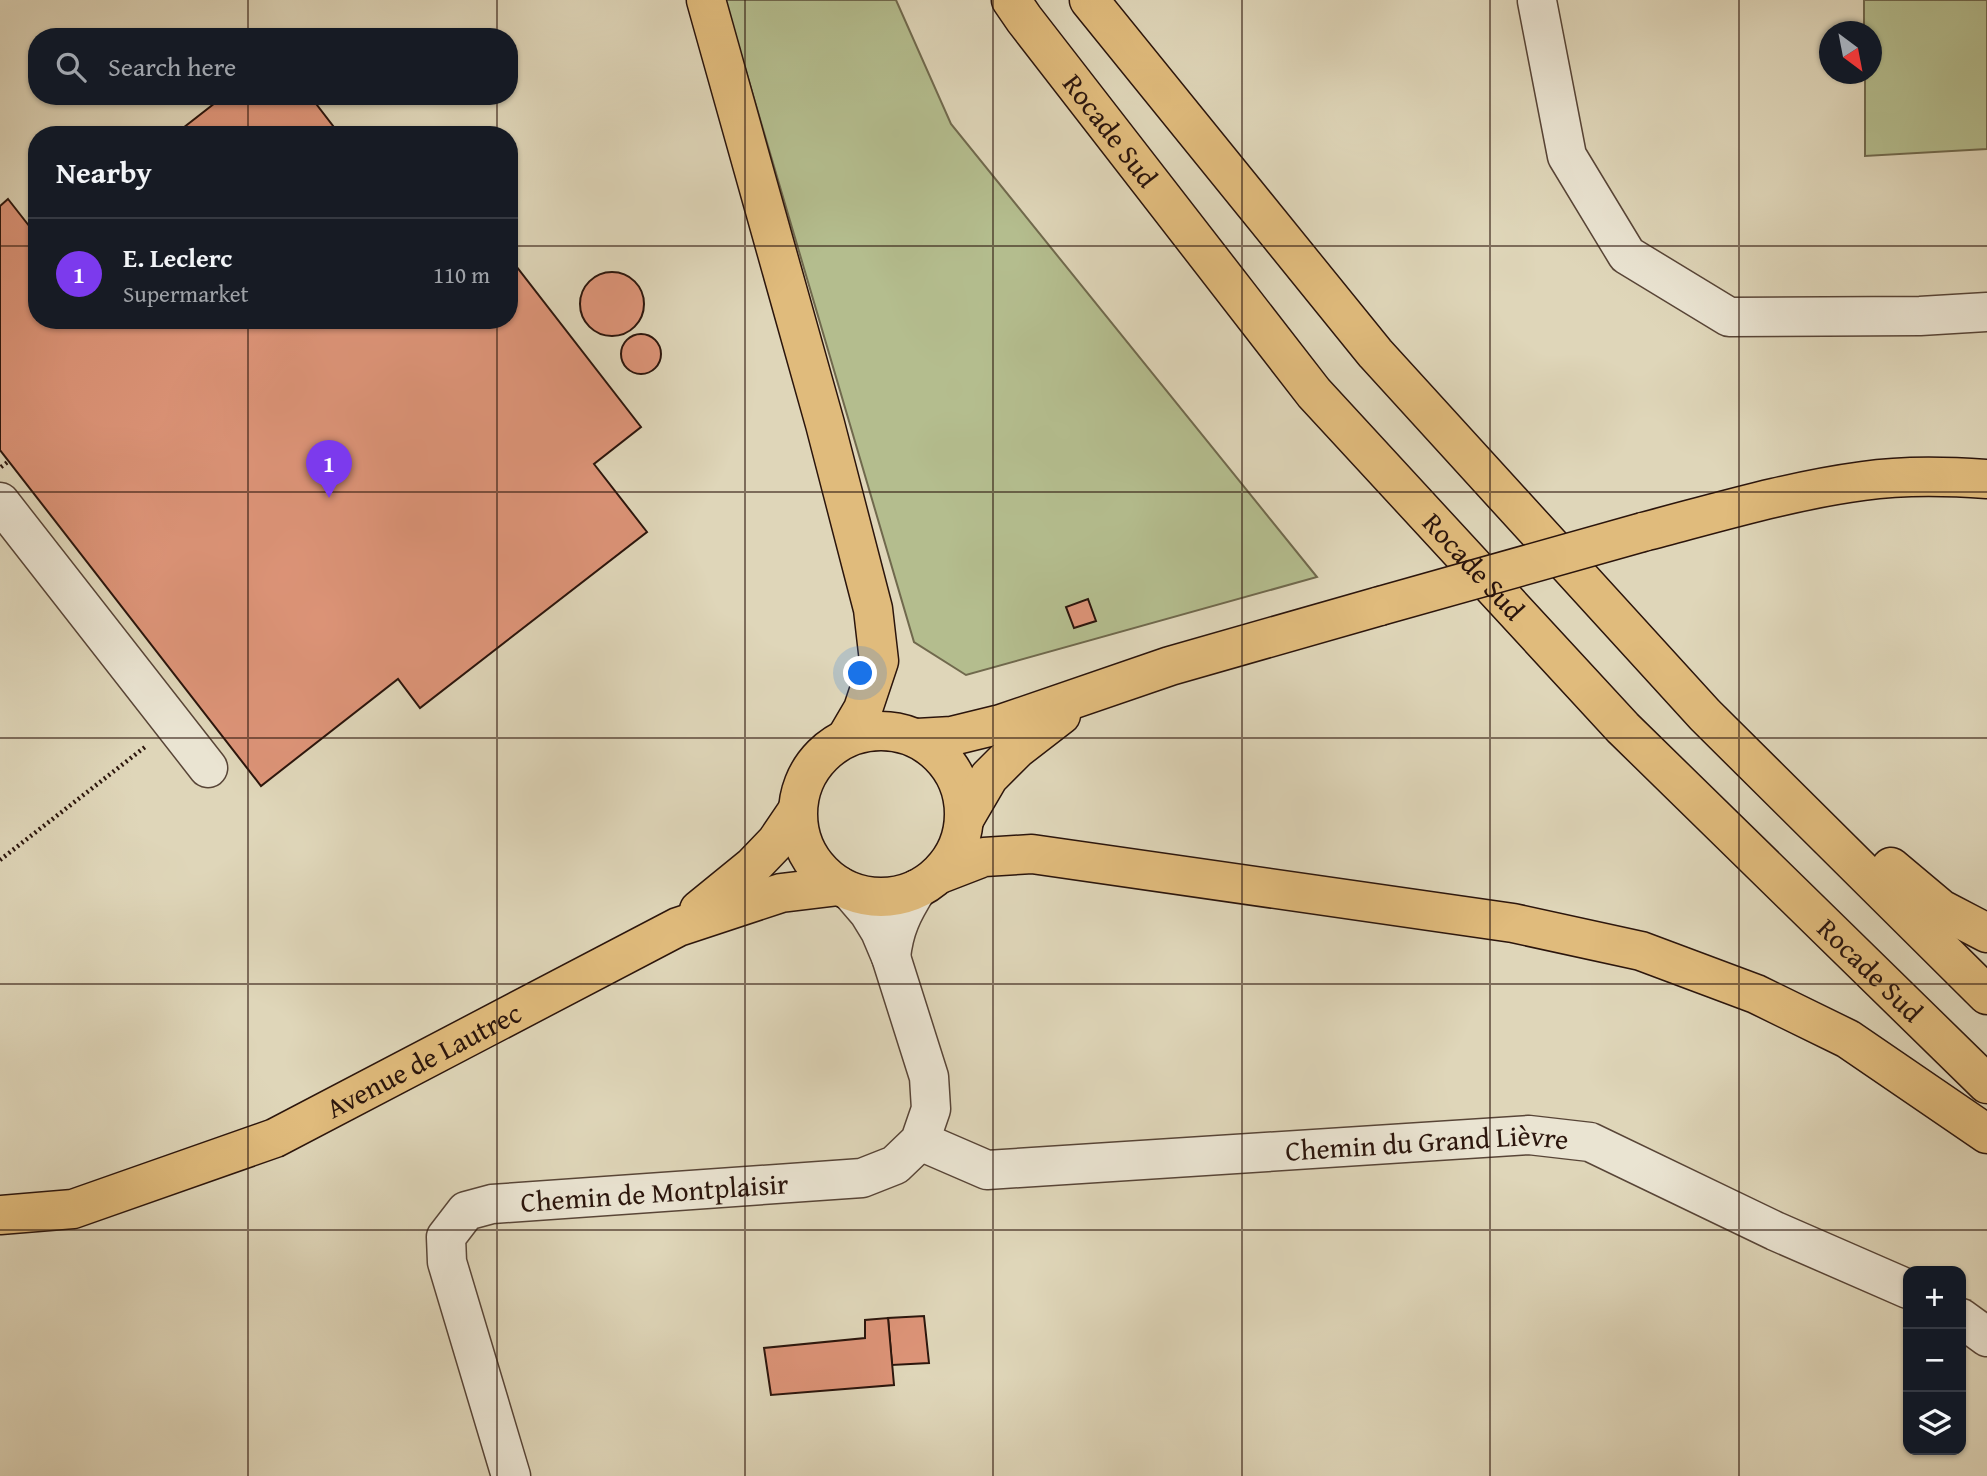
<!DOCTYPE html>
<meta charset="utf-8">
<style>
body{margin:0;font-family:"Gentium Book Plus",serif;background:#242831;color:#f1f3f6}
.controls{position:absolute;right:21px;bottom:21px;display:grid;overflow:hidden;border-radius:14px;box-shadow:0 2px 5px #0004}
.controls button{width:63px;height:63px;display:grid;place-items:center;padding:0;border:0;border-bottom:2px solid #363941;background:#171b24;color:#f1f3f6;font:35px sans-serif}
.compass{position:absolute;left:1819px;top:21px;width:63px;height:63px;border-radius:50%;background:#171b24;box-shadow:0 2px 5px #0004;rotate:148deg}
.you{position:absolute;left:861px;top:674px;width:24px;height:24px;margin:-18px;border:5px solid #fff;border-radius:50%;background:#1a73e8;box-shadow:0 0 0 10px #1a73e833}
.badge{display:grid;place-items:center;width:46px;height:46px;border-radius:50%;background:#7c3aed;color:#fff;font-size:23px;font-weight:700}
.pin{position:absolute;translate:-50% -58px;filter:drop-shadow(0 2px 4px #0008)}
.pin::after{content:'';position:absolute;top:37px;width:24px;height:21px;background:inherit;clip-path:polygon(0 0,100% 0,50% 100%)}
.list{margin:0;padding:0;list-style:none}
h2{display:flex;justify-content:space-between;align-items:center;height:91px;margin:0;padding:0 28px;font-size:30px}
h2 small{font-size:23px;font-weight:400;color:#9ea1a6}
.list li{display:grid;grid-template-columns:46px 1fr auto;gap:21px;align-items:center;box-sizing:border-box;height:112px;padding:0 28px;border-top:2px solid #363941}
.list b{display:block;font-size:26px;white-space:nowrap}
.list p{margin:0;font-size:23px;white-space:nowrap;color:#9ea1a6}
.list em{font-size:23px;font-style:normal;color:#9ea1a6}
.icon{flex:none;width:38px;height:38px;fill:none;stroke:currentColor;stroke-width:2;stroke-linecap:round;stroke-linejoin:round}
.map{position:relative;flex:none;width:1987px;height:1476px;overflow:hidden}
.search{position:absolute;background:#171b24;box-shadow:0 2px 5px #0004;left:28px;top:28px;width:490px;height:77px;display:flex;align-items:center;gap:18px;box-sizing:border-box;padding:0 24px;border-radius:28px;color:#9ea1a6;font-size:26px}
.panel{position:absolute;background:#171b24;box-shadow:0 2px 5px #0004;left:28px;top:126px;width:490px;height:203px;border-radius:28px}
.map>svg:first-child{display:block}
.green{fill:#b4bd8e;stroke:#70694d;stroke-width:2}
.building{fill:#dd9478;stroke:#2b150c;stroke-width:2}
.lines{fill:none;stroke-linecap:round;stroke-linejoin:round}
.minor-casing{stroke:#584537;stroke-width:41}
.major-casing{stroke:#2b150c;stroke-width:41}
.highway-casing{stroke:#2b150c;stroke-width:41}
.path{stroke:#2b150c;stroke-width:4.5;stroke-dasharray:2 3.5;stroke-linecap:butt}
.minor{stroke:#eae4d2;stroke-width:38}
.major{stroke:#e0bb7c;stroke-width:38}
.highway{stroke:#e0bb7c;stroke-width:38}
.major-bridge-casing{stroke:#2b150c;stroke-width:41;stroke-linecap:butt}
.major-bridge{stroke:#e0bb7c;stroke-width:38}
.grid{fill:none;stroke:#2b150c;stroke-width:2;stroke-opacity:0.55}
.labels{text-anchor:middle;stroke-width:7;stroke-linejoin:round;paint-order:stroke}
.street-label{font-size:28px;fill:#2b150c;stroke:#eae4d2}
</style>
<div class="map">
<svg width="1987" height="1476" viewBox="0 0 1987 1476">
<rect width="100%" height="100%" fill="#dfd6b9"/>
<filter id="stains"><feTurbulence type="fractalNoise" baseFrequency=".00286" numOctaves="4"/><feColorMatrix values="0 0 0 0 .2 0 0 0 0 .09 0 0 0 0 .02 0 0 0 .5 -.17"/></filter>
<radialGradient id="worn" r=".72"><stop offset=".6" stop-color="#630" stop-opacity="0"/><stop offset="1" stop-color="#630" stop-opacity=".3"/></radialGradient>
<g class="green">
<path d="M725 0H896L951 124 1317 577 966 675 914 642Z"/>
<path d="M1864 0H1987V149L1865 156V74H1871V32L1864 31Z"/>
</g>
<g class="building">
<path d="M224 96H310L340 135H174Z"/>
<path d="M8 199 37 236V320H509V257L641 427 594 464 647 532 420 708 398 679 261 786 0 450V206Z"/>
<circle cx="612" cy="304" r="32"/>
<circle cx="641" cy="354" r="20"/>
<path d="M1088 599 1096 621 1074 628 1066 607Z"/>
<path d="M924 1316 929 1363 892 1365 888 1318Z"/>
<path d="M888 1318 894 1385 771 1395 764 1348 865 1338V1320Z"/>
</g>
<g class="lines">
<g class="minor-casing">
<g id="minor">
<path d="M1537 1 1567 156 1627 255 1729 317 1920 316 1987 312"/>
<path d="M0 502 208 768"/>
<path d="M891 957C894 929 902 913 917 889"/>
<path id="s1" d="M920 1141 987 1170 1529 1135 1590 1142 1775 1231 1908 1289"/>
<path d="M1961 1318 1987 1337"/>
<path id="s2" d="M511 1476 447 1262 446 1237 466 1211 492 1204 862 1178 895 1165 920 1141 931 1109 929 1077 891 957 880 931 869 913 851 892"/>
</g>
</g>
<g class="major-casing">
<g id="major">
<path d="M1643 532C1716 513 1788 491 1863 481 1903 475 1947 476 1987 479"/>
<circle cx="881" cy="814" r="83"/>
<path d="M917 738 952 736 1001 724 1170 666 1380 606"/>
<path d="M965 818 989 777 1017 749 1061 715"/>
<path d="M699 910 753 866 776 842 797 811"/>
<path id="s3" d="M0 1215 73 1209 275 1138 678 927 781 893 839 886"/>
</g>
</g>
<g class="highway-casing">
<g id="highway">
<path d="M706 0 825 424 873 609 879 661 863 709 846 738"/>
<path id="s4" d="M1011 0 1024 19 1314 393 1623 728 1987 1084"/>
<path d="M1089 0 1375 353 1705 715 1987 995"/>
<path d="M1891 867 1941 909 1987 933"/>
<path d="M940 874 984 857 1032 854 1513 923 1641 951 1756 994 1848 1039 1987 1134"/>
</g>
</g>
<g class="path">
<path d="M1 467 9 461"/>
<path d="M0 860 145 747"/>
</g>
<use href="#minor" class="minor"/>
<use href="#major" class="major"/>
<use href="#highway" class="highway"/>
<g class="major-bridge-casing">
<path id="major-bridge" d="M1380 606 1643 532"/>
</g>
<use href="#major-bridge" class="major-bridge"/>
</g>
<path class="grid" d="M248 0V37M497 0V37M745 0V1476M993 0V1476M1242 0V1476M1490 0V1476M1739 0V1476M248 96V135M497 96V135M0 246H37M509 246H1987M248 320V1476M497 320V1476M0 492H1987M0 738H1987M0 984H1987M0 1230H1987"/>
<g class="labels">
<g class="street-label">
<text dy="10" stroke="none"><textPath href="#s4" startOffset="164">Rocade Sud</textPath></text>
<text dy="10" stroke="none"><textPath href="#s4" startOffset="732">Rocade Sud</textPath></text>
<text dy="10" stroke="none"><textPath href="#s4" startOffset="1298">Rocade Sud</textPath></text>
<text dy="10" stroke="none"><textPath href="#s3" startOffset="455">Avenue de Lautrec</textPath></text>
<text dy="10" stroke="none"><textPath href="#s1" startOffset="514">Chemin du Grand Lièvre</textPath></text>
<text dy="10" stroke="none"><textPath href="#s2" startOffset="471">Chemin de Montplaisir</textPath></text>
</g>
</g>
<rect width="100%" height="100%" filter="url(#stains)"/>
<rect width="100%" height="100%" fill="url(#worn)"/>
</svg>
<div class="controls">
<button>+</button>
<button>−</button>
<button><svg class="icon" aria-label="layers" viewBox="0 0 24 24"><path d="M12 4l9 5-9 5-9-5zM3 14l9 5 9-5"/></svg></button>
</div>
<svg class="compass" viewBox="-18 -18 36 36"><path d="M0-13l5 13h-10z" fill="#e53935"/><path d="M0 13l5-13h-10z" fill="#9ea1a6"/></svg>
<div class="you"></div>
<div class="pin badge" style="left:329px;top:498px">1</div>
<div class="search"><svg class="icon" aria-label="search" viewBox="0 0 24 24"><circle cx="10" cy="10" r="6"/><path d="M15 15l6 6"/></svg>Search here</div>
<section class="panel">
<h2>Nearby<small></small></h2>
<ul class="list">
<li><span class="badge">1</span><div><b>E. Leclerc</b><p>Supermarket</p></div><em>110 m</em></li>
</ul>
</section>
</div>
